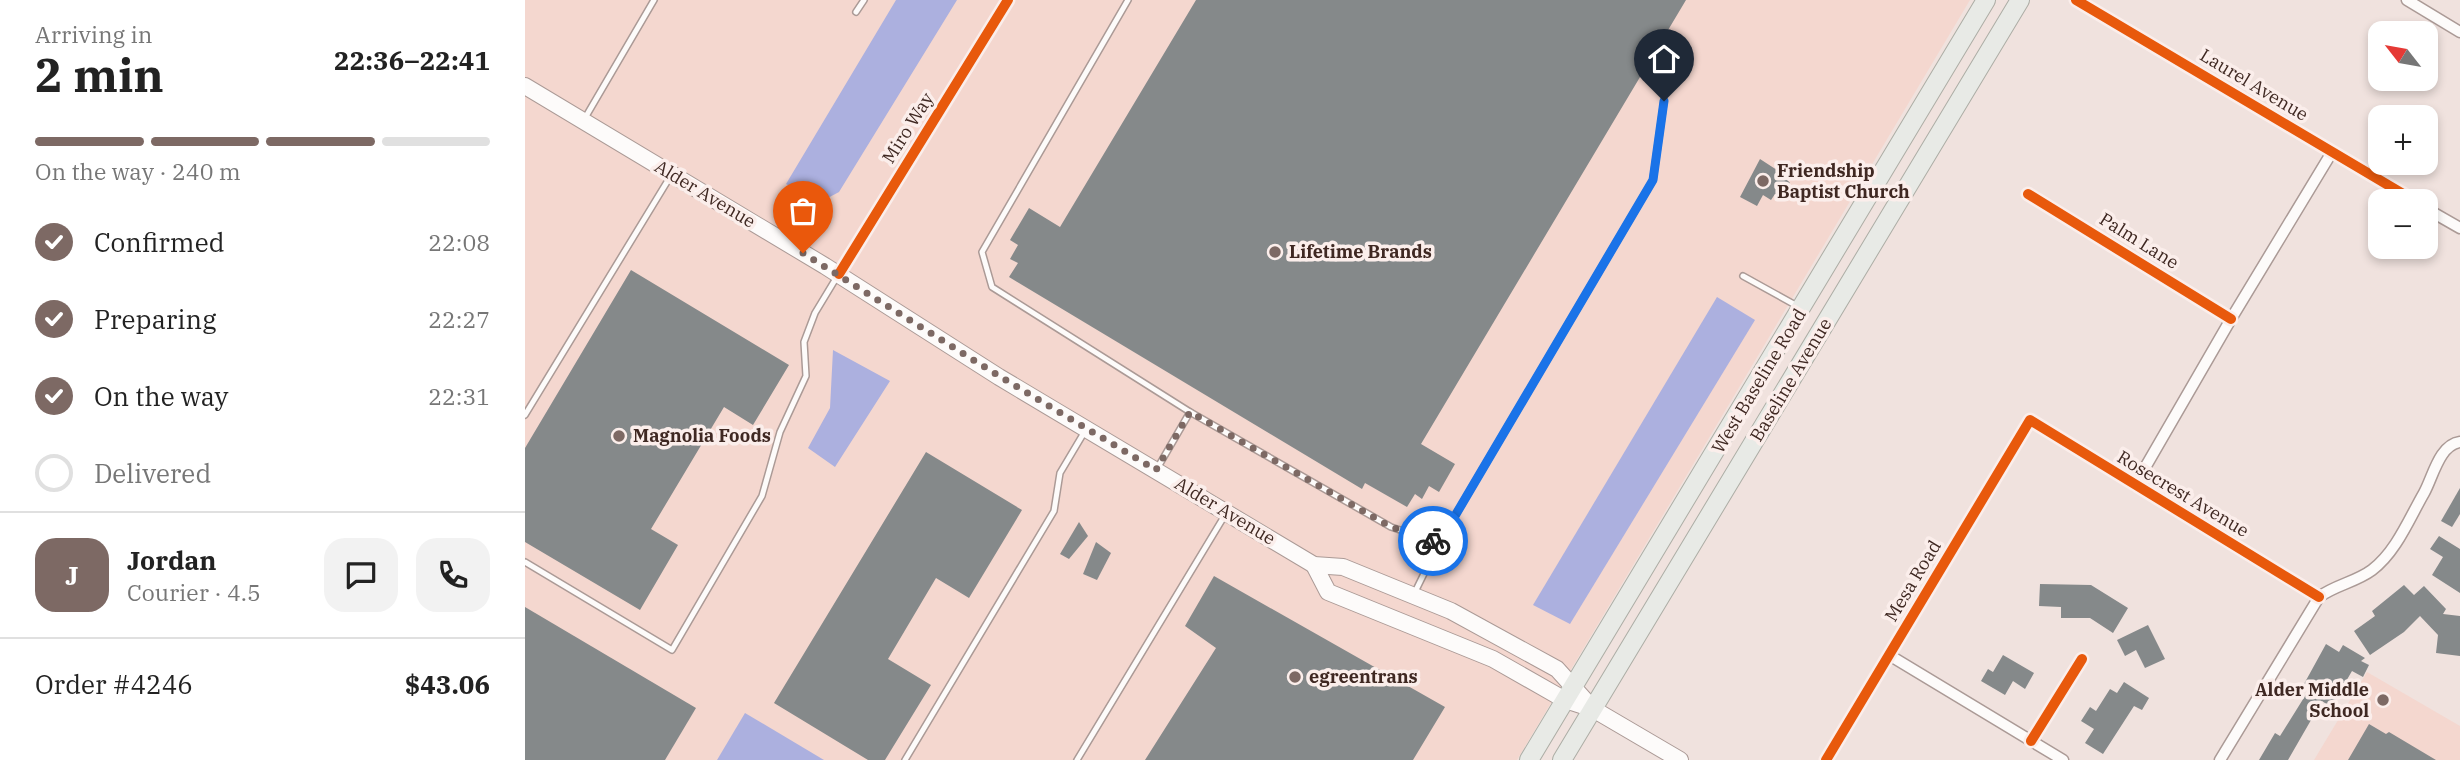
<!DOCTYPE html>
<html lang="en">
<head>
<meta charset="utf-8">
<style>
	body { margin:0; font-family:"IBM Plex Serif",serif; background:#f2f2f2; color:#222; height:100vh; display:flex; flex-direction:column; font-size:26px; white-space:nowrap }
	* { box-sizing:border-box; margin:0 }
	p { font-size:23px; color:#767676 }
	.icon { flex:none; width:38px; height:38px; fill:none; stroke:currentColor; stroke-width:2; stroke-linecap:round; stroke-linejoin:round }
	.map { position:relative; flex:1; overflow:hidden }
	.details { display:flex; flex-direction:column; background:#fff; width:525px }
	.details>* { flex:none }
	.needle { width:46px; rotate:301deg }
	.fabs { position:absolute; left:1843px; top:21px; display:grid; gap:14px }
	.fabs a { display:grid; place-items:center; width:70px; height:70px; border-radius:14px; background:#fff; box-shadow:0 4px 10px #0003; font-size:35px }
	.pin { position:absolute; display:grid; place-items:center; width:60px; height:60px; color:#fff; margin:-72px -30px; border-radius:50% 50% 50% 0; rotate:-45deg; box-shadow:0 0 7px #0007 }
	.pin .icon { rotate:45deg }
	.courier { position:absolute; display:grid; place-items:center; width:70px; height:70px; margin:-35px; border:5px solid #1a73e8; border-radius:50%; background:#fff; color:#222; box-shadow:0 2px 9px #0007 }
	.headline em { font-style:normal; font-weight:700 }
	.headline div { display:flex; flex-direction:column-reverse }
	.headline { display:flex; align-items:center; justify-content:space-between; height:119px; padding:0 35px }
	h1 { font-size:46px; font-weight:700; line-height:52px }
	.bar { display:grid; grid-template-columns:repeat(4,1fr); gap:10px 7px; align-content:center; height:84px; padding:0 35px }
	.bar i { height:9px; border-radius:5px; background:#e0e0e0 }
	.bar .selected { background:#7d6964 }
	.bar p { grid-column:span 4 }
	.line { display:flex; align-items:center; gap:18px; padding:0 35px; border-top:2px solid #e0e0e0 }
	.line div { flex:1 }
	.round { display:grid; place-items:center; flex:none; width:74px; height:74px; border-radius:21px; background:#f2f2f2 }
	ol { padding:0 35px; list-style:none }
	li { display:flex; align-items:center; gap:21px; height:77px }
	li p { margin-inline-start:auto }
	li .icon { padding:7px; border-radius:50%; background:#7d6964; color:#fff; stroke-width:4 }
	li:last-child { color:#767676 }
	li i { width:38px; height:38px; border:4px solid #e0e0e0; border-radius:50% }
	main { display:flex; flex:1; min-height:0 }
	.map>svg:first-child { display:block }
</style>
</head>
<body>
<main>
<section class="details">
<div class="headline"><div><h1>2 min</h1><p>Arriving in</p></div><em>22:36–22:41</em></div>
<div class="bar"><i class="selected"></i><i class="selected"></i><i class="selected"></i><i></i><p>On the way · 240 m</p></div>
<ol>
<li><svg class="icon" aria-label="check" viewBox="0 0 24 24"><path d="M5 12l5 5 9-10"/></svg>Confirmed<p>22:08</p></li>
<li><svg class="icon" aria-label="check" viewBox="0 0 24 24"><path d="M5 12l5 5 9-10"/></svg>Preparing<p>22:27</p></li>
<li><svg class="icon" aria-label="check" viewBox="0 0 24 24"><path d="M5 12l5 5 9-10"/></svg>On the way<p>22:31</p></li>
<li><i></i>Delivered</li>
</ol>
<div class="line" style="height:126px"><b class="round" style="background:#7d6964;color:#fff">J</b><div><b>Jordan</b><p>Courier · 4.5</p></div><a class="round"><svg class="icon" aria-label="chat" viewBox="0 0 24 24"><path d="M4 5h16v11H9l-5 4z"/></svg></a><a class="round"><svg class="icon" aria-label="phone" viewBox="0 0 24 24"><path d="M5 4h4l2 5-3 2q2 4 5 5l2-3 5 2v4C11 20 4 13 5 4z"/></svg></a></div>
<div class="line" style="height:91px"><div>Order #4246</div><b>$43.06</b></div>
</section>
<div class="map">
<svg width="1935" height="760" viewBox="0 0 1935 760">
	<rect width="100%" height="100%" fill="#f0e2de"/>
	<g fill="#f4d7cf">
		<polygon points="0,0 1445,0 992,760 0,760"/>
		<polygon points="1842,672 1935,726 1935,760 1789,760"/>
	</g>
	<g fill="#acb0df">
		<polygon points="371,0 432,0 314,192 286,207 278,193 261,184"/>
		<polygon points="1192,297 1230,320 1045,624 1008,605"/>
		<polygon points="308,350 365,381 310,467 283,448 305,408"/>
		<polygon points="220,713 299,760 192,760"/>
	</g>
	<g fill="#85898a">
		<polygon points="671,0 1161,0 896,444 930,464 914,492 904,486 897,499 890,494 882,507 840,483 837,489 484,277 493,263 485,259 493,245 485,240 504,208 535,227"/>
		<polygon points="1235,159 1255,172 1265,183 1257,198 1250,194 1246,200 1238,195 1232,206 1215,197"/>
		<polygon points="106,270 264,365 228,425 199,407 126,529 153,545 115,610 0,542 0,448"/>
		<polygon points="401,452 497,510 444,598 411,578 363,659 406,685 360,760 343,760 249,703"/>
		<polygon points="1935,488 1935,514 1927,527 1916,521"/>
		<polygon points="554,522 563,536 544,559 535,554"/>
		<polygon points="1914,536 1935,549 1935,593 1907,575 1918,557 1905,549"/>
		<polygon points="571,542 586,553 572,580 558,574"/>
		<polygon points="689,576 920,707 888,760 620,760 691,648 660,626"/>
		<polygon points="1515,584 1566,585 1603,608 1588,633 1565,618 1536,618 1536,607 1514,606"/>
		<polygon points="1879,585 1889,595 1899,586 1921,609 1918,614 1935,616 1935,656 1911,653 1913,635 1895,616 1879,632 1845,655 1829,631 1850,616 1847,611"/>
		<polygon points="0,607 171,708 140,760 0,760"/>
		<polygon points="1623,625 1640,659 1620,668 1611,650 1600,656 1592,640"/>
		<polygon points="1801,644 1814,652 1818,645 1840,658 1836,661 1844,665 1838,677 1827,671 1806,707 1797,701 1763,760 1734,760 1750,733 1755,736 1785,688 1779,684"/>
		<polygon points="1478,655 1509,673 1500,689 1488,681 1480,695 1456,681 1463,669 1468,672"/>
		<polygon points="1599,682 1624,698 1617,710 1609,706 1578,754 1560,743 1569,729 1556,721 1565,707 1571,711 1585,689 1592,693"/>
		<polygon points="1844,724 1861,734 1864,732 1911,760 1823,760"/>
	</g>
	<g fill="none" stroke-linecap="round" stroke-linejoin="round">
		<defs>
			<g id="lane">
				<polyline points="603,0 457,252 467,287 665,412 866,527 914,543"/>
				<polyline points="331,12 339,0"/>
				<polyline points="60,118 129,0"/>
				<polyline points="1218,276 1274,307"/>
				<polyline points="0,415 145,177"/>
				<polyline points="633,467 665,412"/>
				<polyline points="0,562 147,650 237,496 255,432 281,376 279,342 290,313 313,275"/>
				<polyline points="890,592 914,543 1128,180 1139,101"/>
				<polyline points="380,760 529,511 535,473 560,431"/>
				<polyline points="552,760 700,515"/>
			</g>
			<g id="street">
				<polyline points="1551,0 1890,201"/>
				<polyline points="1882,0 1935,32"/>
				<polyline points="1503,194 1706,319"/>
				<polyline points="1900,208 1935,228"/>
				<polyline points="314,274 483,0"/>
				<polyline points="1610,485 1706,319 1807,152"/>
				<polyline points="1364,655 1538,760"/>
				<polyline points="1506,741 1557,659"/>
				<polyline points="1301,760 1505,420 1794,597"/>
				<path d="M1695 760 1794 597C1810 585 1831 582 1847 570 1871 552 1884 519 1899 493 1908 477 1914 445 1935 442"/>
			</g>
			<g id="secondary">
				<polyline points="0,86 300,266 474,377 789,565 818,567 926,611 1032,669 1068,709"/>
				<polyline points="789,565 803,592 968,659 1040,700 1068,709 1155,760"/>
			</g>
			<g id="primary">
				<polyline points="1004,760 1461,0"/>
				<polyline points="1037,760 1495,0"/>
			</g>
		</defs>
		<use href="#lane" stroke="#ab9a96" stroke-width="8"/>
		<use href="#street" stroke="#ab9a96" stroke-width="13"/>
		<use href="#secondary" stroke="#ab9a96" stroke-width="18"/>
		<use href="#primary" stroke="#acada5" stroke-width="20"/>
		<use href="#lane" stroke="#fdfbfa" stroke-width="5"/>
		<use href="#street" stroke="#fdfbfa" stroke-width="10"/>
		<use href="#secondary" stroke="#fdfbfa" stroke-width="16"/>
		<use href="#primary" stroke="#e8eae6" stroke-width="18"/>
		<defs>
			<g id="cycleway">
				<polyline points="1551,0 1890,201"/>
				<polyline points="1503,194 1706,319"/>
				<polyline points="314,274 483,0"/>
				<polyline points="1506,741 1557,659"/>
				<polyline points="1301,760 1505,420 1794,597"/>
			</g>
		</defs>
		<use href="#cycleway" stroke="#fbeeeb" stroke-width="15"/>
		<use href="#cycleway" stroke="#e8590c" stroke-width="10"/>
	</g>
	<g fill="none" stroke-linecap="round" stroke-linejoin="round">
		<polyline stroke="#7d6964" stroke-width="7" stroke-dasharray="0 12.6" points="278,253 474,376 631,470 665,412 866,527 908,541"/>
		<polyline stroke="#1a73e8" stroke-width="9" points="908,541 914,543 1128,180 1139,101"/>
	</g>
	<g fill="#7d6964" stroke="#fbeeeb" stroke-width="2.5">
		<circle cx="1238" cy="181" r="7"/>
		<circle cx="750" cy="252" r="7"/>
		<circle cx="94" cy="436" r="7"/>
		<circle cx="770" cy="677" r="7"/>
		<circle cx="1858" cy="700" r="7"/>
	</g>
	<g text-anchor="middle" stroke-width="7" stroke-linejoin="round" paint-order="stroke">
		<g font-size="18" fill="#3f2822" stroke="#fbeeeb">
			<text transform="translate(1729 85) rotate(31)" y="6">Laurel Avenue</text>
			<text transform="translate(383 128) rotate(-58)" y="6">Miro Way</text>
			<text transform="translate(180 194) rotate(31)" y="6">Alder Avenue</text>
			<text transform="translate(1614 241) rotate(32)" y="6">Palm Lane</text>
			<text transform="translate(1266 380) rotate(-59)" y="6">Baseline Avenue</text>
			<text transform="translate(1234 381) rotate(-59)" y="6">West Baseline Road</text>
			<text transform="translate(1658 494) rotate(31)" y="6">Rosecrest Avenue</text>
			<text transform="translate(700 511) rotate(31)" y="6">Alder Avenue</text>
			<text transform="translate(1388 581) rotate(-59)" y="6">Mesa Road</text>
		</g>
		<g font-size="18" font-weight="bold" fill="#3f2822" stroke="#fbeeeb" text-anchor="start">
			<text x="1252" y="177">Friendship<tspan x="1252" dy="21">Baptist Church</tspan></text>
			<text x="764" y="258">Lifetime Brands</text>
			<text x="108" y="442">Magnolia Foods</text>
			<text x="784" y="683">egreentrans</text>
			<text x="1844" y="696" text-anchor="end">Alder Middle<tspan x="1844" dy="21">School</tspan></text>
		</g>
	</g>
</svg>
<div class="fabs">
<a><svg class="needle" viewBox="-14 -14 28 28"><path d="M0-13l5 13h-10z" fill="#e53935"/><path d="M0 13l5-13h-10z" fill="#767676"/></svg></a>
<a>+</a>
<a>−</a>
</div>
<div class="pin" style="left:278px;top:253px;background:#ea580c"><svg class="icon" aria-label="bag" viewBox="0 0 24 24"><path d="M5 8h14l-1 12H6zM9 8a3 3 0 0 1 6 0"/></svg></div>
<div class="pin" style="left:1139px;top:101px;background:#1f2937"><svg class="icon" aria-label="home" viewBox="0 0 24 24"><path d="M3 11l9-7 9 7M6 9v11h12V9"/></svg></div>
<div class="courier" style="left:908px;top:541px"><svg class="icon" aria-label="bike" viewBox="0 0 24 24"><circle cx="6" cy="16" r="4"/><circle cx="18" cy="16" r="4"/><path d="M6 16l4-8h5l3 8M10 8l3 8H6M13 5h3"/></svg></div>
</div>
</main>
</body>
</html>
